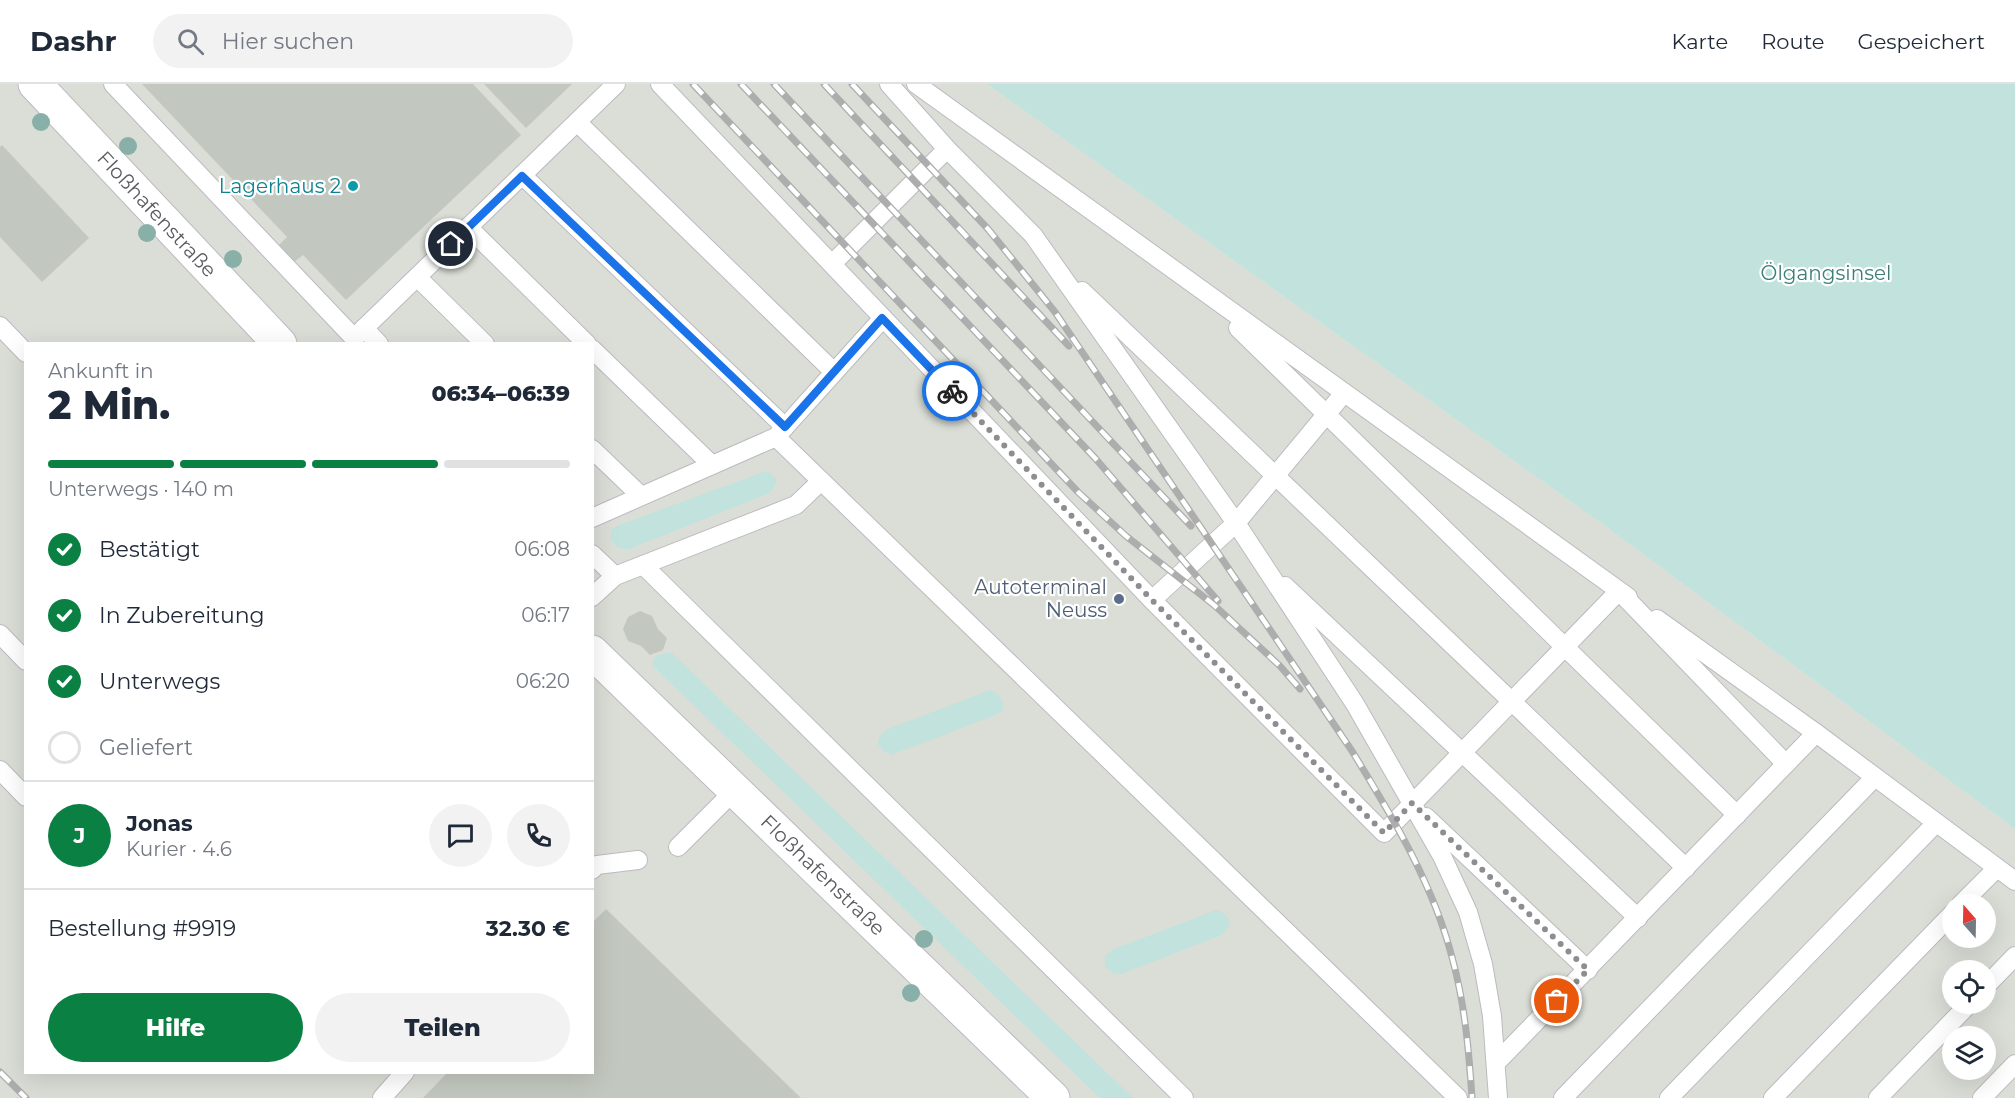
<!DOCTYPE html>
<html lang="de">
<head>
<meta charset="utf-8">
<style>
	body { margin:0; font-family:Montserrat,sans-serif; background:#f2f2f3; color:#1f2937; height:100vh; display:flex; flex-direction:column; font-size:22px; white-space:nowrap }
	* { box-sizing:border-box; margin:0 }
	p { font-size:20px; color:#747a83 }
	.icon { flex:none; width:33px; height:33px; fill:none; stroke:currentColor; stroke-width:2; stroke-linecap:round; stroke-linejoin:round }
	.map { position:relative; flex:1; overflow:hidden }
	.panel { position:absolute; left:24px; top:258px; width:570px; height:732px; display:flex; flex-direction:column; background:#fff; border-radius:0px; box-shadow:0 6px 24px #0002 }
	.panel>* { flex:none }
	.needle { width:39px; rotate:340deg }
	.buttons { position:absolute; left:1942px; top:810px; display:grid; gap:12px }
	.buttons a { display:grid; place-items:center; width:54px; height:54px; border-radius:50%; background:#fff; box-shadow:0 6px 24px #0002; font-size:30px }
	.pin { position:absolute; display:grid; place-items:center; width:51px; height:51px; color:#fff; margin:-26px; border:3px solid #fff; border-radius:50%; box-shadow:0 2px 6px #0007 }
	.courier { position:absolute; display:grid; place-items:center; width:60px; height:60px; margin:-30px; border:4px solid #1a73e8; border-radius:50%; background:#fff; color:#222; box-shadow:0 2px 8px #0007 }
	.headline em { font-style:normal; font-weight:800 }
	.headline div { display:flex; flex-direction:column-reverse }
	.headline { display:flex; align-items:center; justify-content:space-between; height:102px; padding:0 24px }
	h1 { font-size:39px; font-weight:800; line-height:45px }
	.bar { display:grid; grid-template-columns:repeat(4,1fr); gap:9px 6px; align-content:center; height:72px; padding:0 24px }
	.bar i { height:8px; border-radius:4px; background:#e0e1e3 }
	.bar .on { background:#0b8043 }
	.bar p { grid-column:span 4 }
	.line { display:flex; align-items:center; gap:15px; padding:0 24px; border-top:2px solid #e0e1e3 }
	.line div { flex:1 }
	.round { display:grid; place-items:center; flex:none; width:63px; height:63px; border-radius:32px; background:#f2f2f3 }
	ol { padding:0 24px; list-style:none }
	li { display:flex; align-items:center; gap:18px; height:66px }
	li p { margin-inline-start:auto }
	li .icon { padding:6px; border-radius:50%; background:#0b8043; color:#fff; stroke-width:4 }
	li:last-child { color:#747a83 }
	li i { width:33px; height:33px; border:3px solid #e0e1e3; border-radius:50% }
	.cta { display:flex; gap:12px; margin-top:auto; padding:12px 24px }
	.cta a { flex:1; height:69px; border-radius:36px; background:#0b8043; color:#fff; font-size:24px; font-weight:800; line-height:69px; text-align:center }
	.cta a+a { background:#f2f2f3; color:#1f2937 }
	header { display:flex; align-items:center; gap:36px; box-sizing:border-box; height:84px; padding:0 30px; background:#fff; border-bottom:2px solid #e0e1e3 }
	header strong { font-size:28px }
	nav { display:flex; gap:33px; margin-inline-start:auto; font-size:21px }
	.search { width:420px; height:54px; background:#f2f2f3; display:flex; align-items:center; gap:15px; box-sizing:border-box; padding:0 21px; border-radius:33px; color:#747a83; font-size:22px }
	.map>svg:first-child { display:block }
</style>
</head>
<body>
<header>
<strong>Dashr</strong>
<div class="search"><svg class="icon" aria-label="search" viewBox="0 0 24 24"><circle cx="10" cy="10" r="6"/><path d="M15 15l6 6"/></svg>Hier suchen</div>
<nav><a>Karte</a><a>Route</a><a>Gespeichert</a></nav>
</header>
<div class="map">
<svg width="2015" height="1014" viewBox="0 0 2015 1014">
	<rect width="100%" height="100%" fill="#e6ece2"/>
	<path fill="#daded7" fill-rule="evenodd" d="M0 0H987L1605 442 2015 745V1014H0ZM26 260H592V988H26ZM1953 820H1986V854H1953ZM1953 886H1986V920H1953ZM1953 952H1986V986H1953Z"/>
	<g fill="#c1e2dd">
		<polygon points="987,0 2015,0 2015,745 1605,442"/>
		<path d="M766 387 776 394V399L770 409 629 465C616 466 608 458 612 445L622 440Z"/>
		<polygon points="671,568 1133,1014 1100,1014 652,581 655,572"/>
		<path d="M990 606C1001 610 1003 615 1003 626L996 631 891 671C873 662 874 653 891 644Z"/>
		<path d="M1216 826C1224 828 1229 833 1230 841L1222 851 1121 890H1115L1105 883V872L1112 866Z"/>
	</g>
	<g fill="#c2c7bf">
		<polygon points="142,0 473,0 521,51 346,216 303,171 294,178 278,162 287,153"/>
		<polygon points="484,0 572,0 526,44"/>
		<polygon points="2,61 89,154 42,198 0,153 0,63"/>
		<polygon points="640,527 652,532 658,545 667,554 663,566 650,571 641,562 628,557 623,545 628,533"/>
		<polygon points="606,825 801,1014 423,1014 448,988 592,988 592,839"/>
	</g>
	<g fill="none" stroke-linecap="round" stroke-linejoin="round">
		<defs>
			<g id="lane">
				<polyline points="113,0 354,254 616,0"/>
				<polyline points="660,0 1152,516 1384,749 1619,507 1786,680"/>
				<polyline points="889,0 947,65 1033,151 1236,439 1355,620 1442,772 1468,828 1483,880 1492,932 1498,1014"/>
				<polyline points="916,0 1628,513"/>
				<polyline points="577,38 834,288"/>
				<polyline points="522,91 785,343"/>
				<polyline points="468,143 587,260"/>
				<polyline points="832,180 947,65"/>
				<polyline points="417,193 485,260"/>
				<polyline points="1082,207 1686,784"/>
				<polyline points="0,242 26,269"/>
				<polyline points="364,244 379,260"/>
				<polyline points="1238,244 1737,731"/>
				<polyline points="592,265 712,381"/>
				<polyline points="776,353 1458,1014"/>
				<polyline points="592,365 641,412"/>
				<polyline points="592,434 776,353 883,234"/>
				<polyline points="592,470 615,492"/>
				<polyline points="643,481 1184,1014"/>
				<polyline points="1285,502 1638,834"/>
				<polyline points="592,513 615,492 796,421 821,397"/>
				<polyline points="1152,516 1236,439 1344,309"/>
				<polyline points="1657,535 1816,649 2015,797"/>
				<polyline points="0,550 26,577"/>
				<polyline points="0,686 26,713"/>
				<polyline points="1426,733 1588,886"/>
				<polyline points="678,763 736,705"/>
				<polyline points="592,786 597,781 638,776"/>
				<polyline points="1961,820 1997,784"/>
				<polyline points="1986,902 2015,872"/>
				<polyline points="1496,979 1816,649"/>
				<polyline points="382,1014 405,988"/>
				<polyline points="1563,1014 1875,693"/>
				<polyline points="1669,1014 1936,739"/>
				<polyline points="1773,1014 1953,829"/>
				<polyline points="1878,1014 1969,920"/>
				<polyline points="1982,1014 2015,980"/>
			</g>
			<g id="street">
				<polyline points="35,0 280,260"/>
				<polyline points="592,568 1053,1014"/>
			</g>
		</defs>
		<use href="#lane" stroke="#bdbac0" stroke-width="20"/>
		<use href="#street" stroke="#bdbac0" stroke-width="35"/>
		<use href="#lane" stroke="#fff" stroke-width="18"/>
		<use href="#street" stroke="#fff" stroke-width="33"/>
		<defs>
			<g id="rail">
				<polyline points="693,0 1078,408 1126,452 1214,521 1280,582 1300,605"/>
				<polyline points="741,0 1095,374 1218,517"/>
				<polyline points="774,0 1191,442"/>
				<polyline points="824,0 1069,262"/>
				<path d="M852 0 988 145 1055 228 1352 667C1393 734 1434 801 1453 877 1465 922 1469 968 1472 1014"/>
				<polyline points="0,988 26,1014"/>
			</g>
		</defs>
		<use href="#rail" stroke="#adadae" stroke-width="7"/>
		<use href="#rail" stroke="#fff" stroke-width="4.5" stroke-dasharray="14" stroke-linecap="butt"/>
	</g>
	<g fill="#88b0a8">
		<circle cx="41" cy="38" r="9"/>
		<circle cx="128" cy="62" r="9"/>
		<circle cx="147" cy="149" r="9"/>
		<circle cx="233" cy="175" r="9"/>
		<circle cx="924" cy="855" r="9"/>
		<circle cx="911" cy="909" r="9"/>
	</g>
	<g fill="none" stroke-linecap="round" stroke-linejoin="round">
		<polyline stroke="#8d8e8f" stroke-width="6" stroke-dasharray="0 10.8" points="952,307 1152,516 1384,749 1412,719 1588,886 1557,917"/>
		<polyline stroke="#1a73e8" stroke-width="8" points="451,160 522,92 785,343 882,234 952,307"/>
	</g>
	<circle fill="#0f9aa8" stroke="#fff" stroke-width="2" cx="353" cy="102" r="6"/>
	<circle fill="#5c6f8a" stroke="#fff" stroke-width="2" cx="1119" cy="515" r="6"/>
	<g text-anchor="middle" stroke-width="4.5" stroke-linejoin="round" paint-order="stroke">
		<g font-size="20" fill="#0d838f" stroke="#fff" text-anchor="end">
			<text x="341" y="109">Lagerhaus 2</text>
		</g>
		<g font-size="20" fill="#5d5b62" stroke="#fff">
			<text transform="translate(157 130) rotate(47)" y="7">Floßhafenstraße</text>
			<text transform="translate(823 791) rotate(44)" y="7">Floßhafenstraße</text>
		</g>
		<g font-size="20" fill="#3c7f79" stroke="#fff">
			<text x="1826" y="196">Ölgangsinsel</text>
		</g>
		<g font-size="20" fill="#4e5e75" stroke="#fff" text-anchor="end">
			<text x="1107" y="510">Autoterminal<tspan x="1107" dy="23">Neuss</tspan></text>
		</g>
	</g>
</svg>
<div class="buttons">
<a><svg class="needle" viewBox="-14 -14 28 28"><path d="M0-13l5 13h-10z" fill="#e53935"/><path d="M0 13l5-13h-10z" fill="#747a83"/></svg></a>
<a><svg class="icon" aria-label="locate" viewBox="0 0 24 24"><circle cx="12" cy="12" r="6"/><path d="M12 2v4M12 18v4M2 12h4M18 12h4"/></svg></a>
<a><svg class="icon" aria-label="layers" viewBox="0 0 24 24"><path d="M12 4l9 5-9 5-9-5zM3 14l9 5 9-5"/></svg></a>
</div>
<div class="pin" style="left:1557px;top:917px;background:#ea580c"><svg class="icon" aria-label="bag" viewBox="0 0 24 24"><path d="M5 8h14l-1 12H6zM9 8a3 3 0 0 1 6 0"/></svg></div>
<div class="pin" style="left:451px;top:160px;background:#1f2937"><svg class="icon" aria-label="home" viewBox="0 0 24 24"><path d="M3 11l9-7 9 7M6 9v11h12V9"/></svg></div>
<div class="courier" style="left:952px;top:307px"><svg class="icon" aria-label="bike" viewBox="0 0 24 24"><circle cx="6" cy="16" r="4"/><circle cx="18" cy="16" r="4"/><path d="M6 16l4-8h5l3 8M10 8l3 8H6M13 5h3"/></svg></div>
<section class="panel">
<div class="headline"><div><h1>2 Min.</h1><p>Ankunft in</p></div><em>06:34–06:39</em></div>
<div class="bar"><i class="on"></i><i class="on"></i><i class="on"></i><i></i><p>Unterwegs · 140 m</p></div>
<ol>
<li><svg class="icon" aria-label="check" viewBox="0 0 24 24"><path d="M5 12l5 5 9-10"/></svg>Bestätigt<p>06:08</p></li>
<li><svg class="icon" aria-label="check" viewBox="0 0 24 24"><path d="M5 12l5 5 9-10"/></svg>In Zubereitung<p>06:17</p></li>
<li><svg class="icon" aria-label="check" viewBox="0 0 24 24"><path d="M5 12l5 5 9-10"/></svg>Unterwegs<p>06:20</p></li>
<li><i></i>Geliefert</li>
</ol>
<div class="line" style="height:108px"><b class="round" style="background:#0b8043;color:#fff">J</b><div><b>Jonas</b><p>Kurier · 4.6</p></div><a class="round"><svg class="icon" aria-label="chat" viewBox="0 0 24 24"><path d="M4 5h16v11H9l-5 4z"/></svg></a><a class="round"><svg class="icon" aria-label="phone" viewBox="0 0 24 24"><path d="M5 4h4l2 5-3 2q2 4 5 5l2-3 5 2v4C11 20 4 13 5 4z"/></svg></a></div>
<div class="line" style="height:78px"><div>Bestellung #9919</div><b>32.30 €</b></div>
<div class="cta"><a>Hilfe</a><a>Teilen</a></div>
</section>
</div>
</body>
</html>
